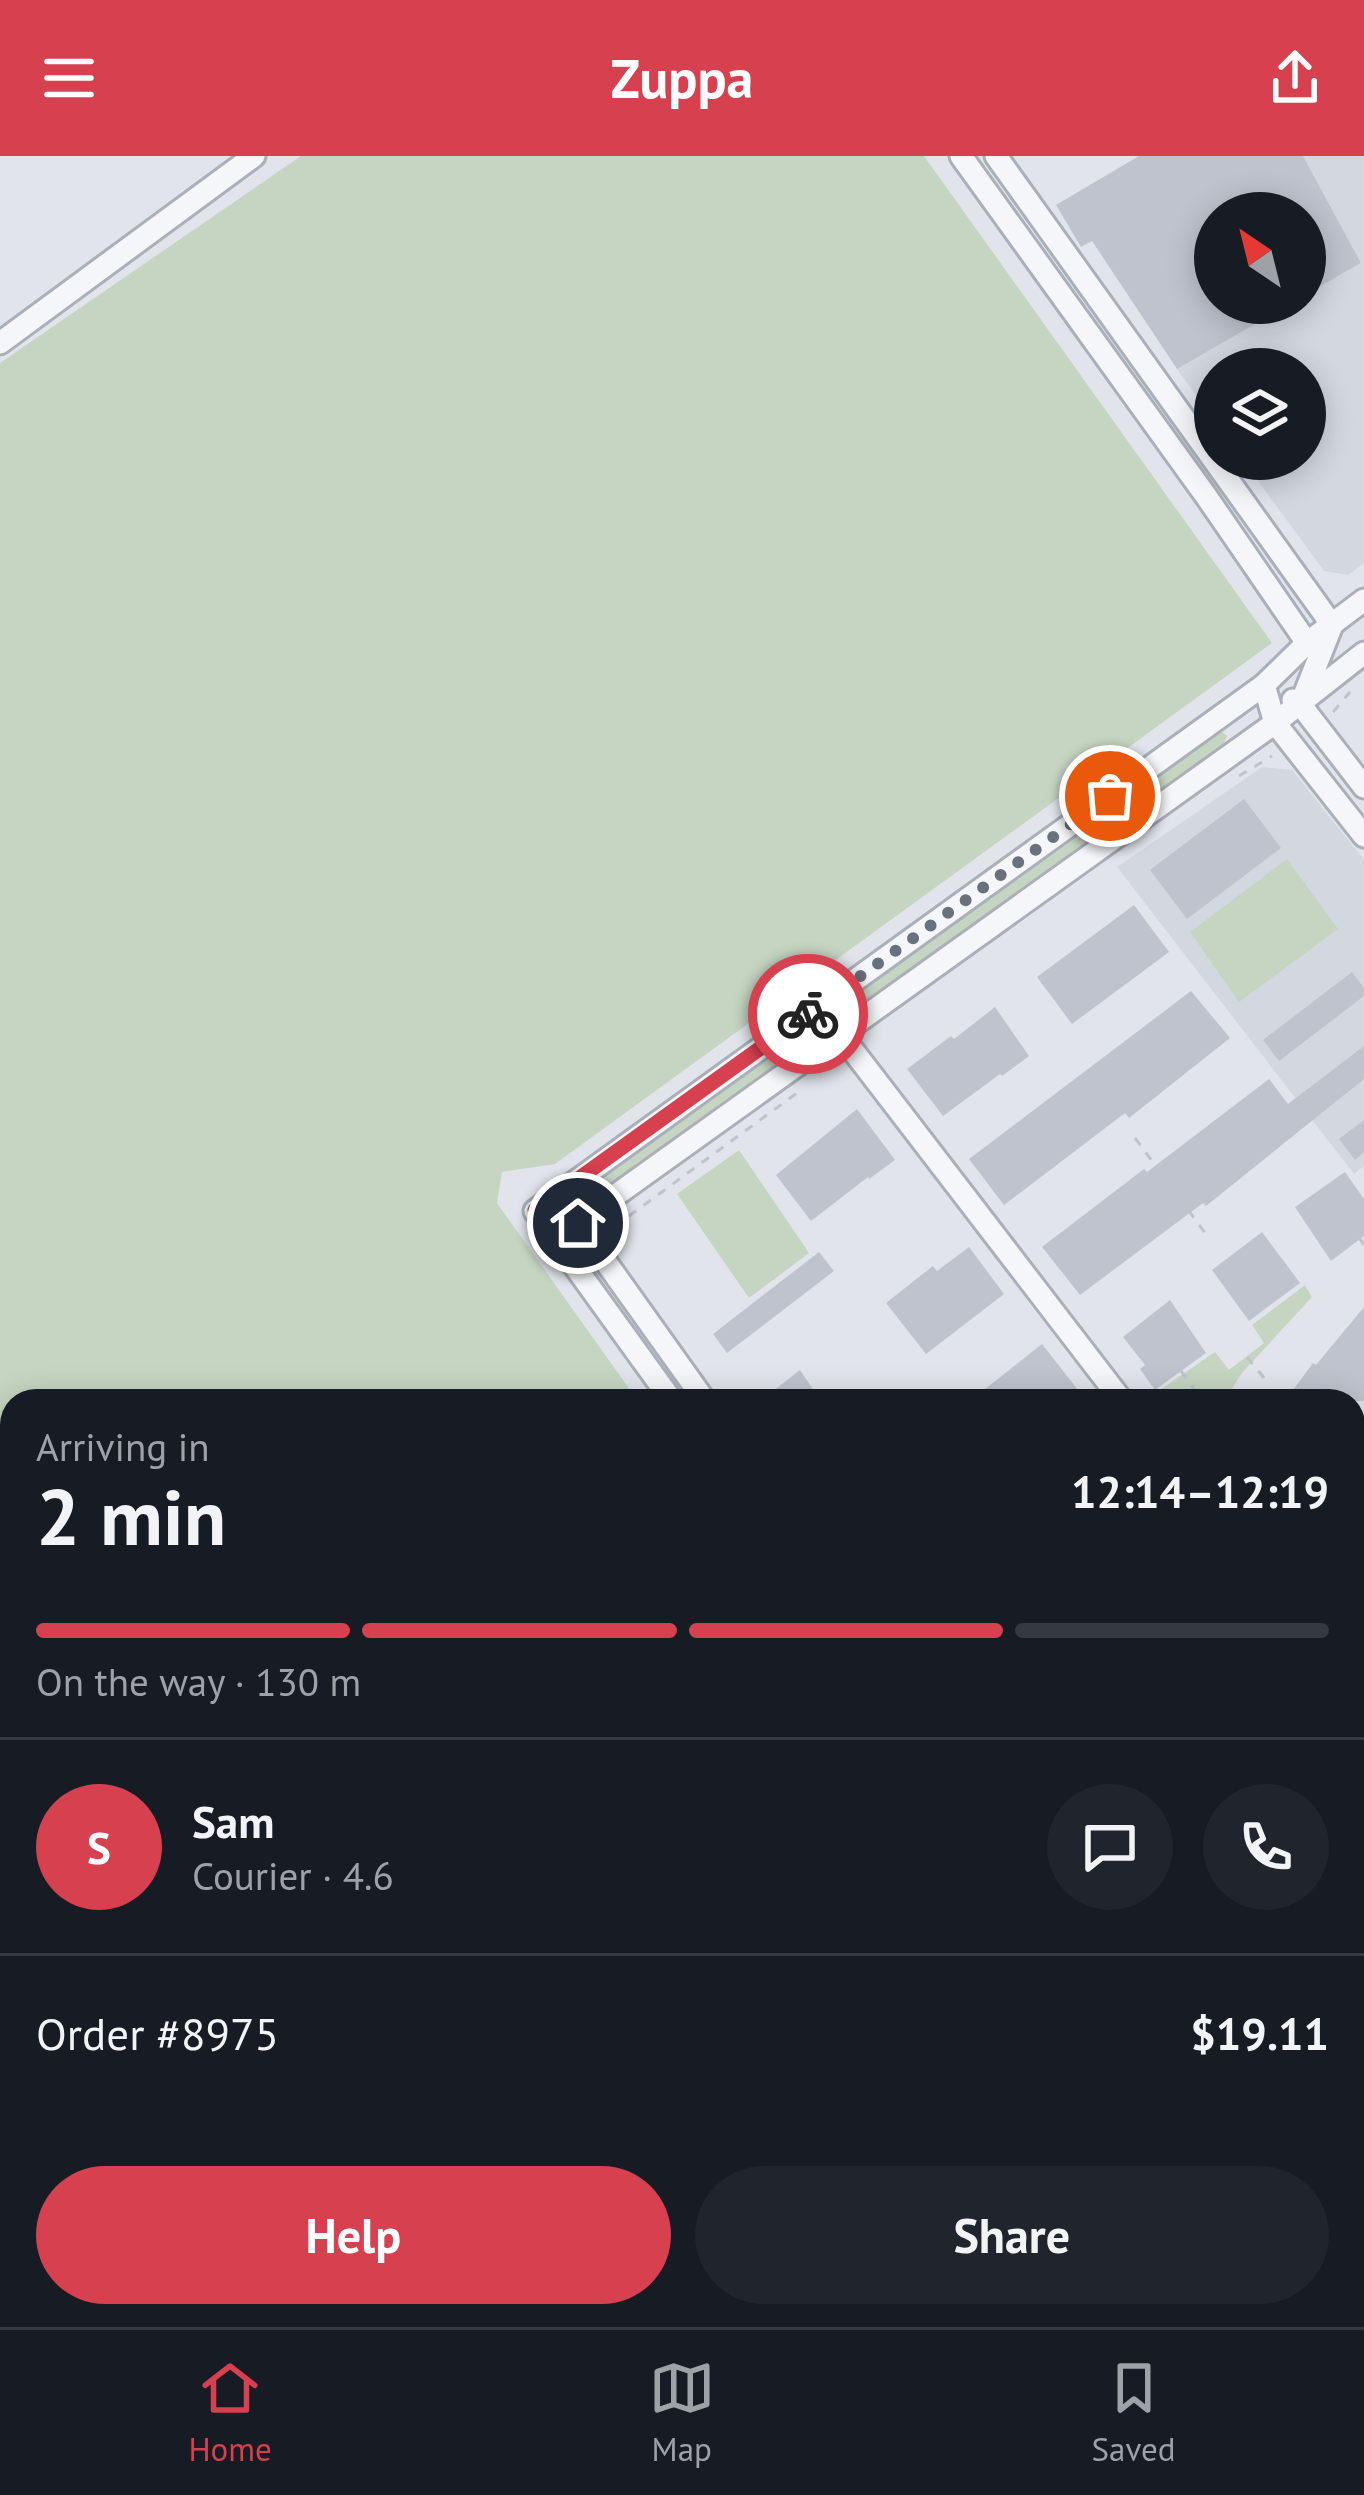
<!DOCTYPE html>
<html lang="en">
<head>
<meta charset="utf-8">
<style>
	body { margin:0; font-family:"PT Sans",sans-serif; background:#20242c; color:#f1f3f6; height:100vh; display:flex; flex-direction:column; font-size:45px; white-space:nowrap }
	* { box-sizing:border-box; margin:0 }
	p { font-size:39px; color:#9ea1a6 }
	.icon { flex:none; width:66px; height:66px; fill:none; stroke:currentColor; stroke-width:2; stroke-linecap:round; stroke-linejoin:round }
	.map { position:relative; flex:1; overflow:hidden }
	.sheet { position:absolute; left:0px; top:1233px; width:1365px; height:939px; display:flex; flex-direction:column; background:#171b24; border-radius:36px 36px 0 0; box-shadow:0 6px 30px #0003 }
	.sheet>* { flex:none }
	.needle { width:78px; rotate:325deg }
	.tools { position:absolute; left:1194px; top:36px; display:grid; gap:24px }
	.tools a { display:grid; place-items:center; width:132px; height:132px; border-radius:50%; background:#171b24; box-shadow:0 6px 30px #0003; font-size:60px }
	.pin { position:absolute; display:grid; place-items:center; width:102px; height:102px; color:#fff; margin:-51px; border:6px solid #fff; border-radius:50%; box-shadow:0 3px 12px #0007 }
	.courier { position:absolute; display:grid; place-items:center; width:120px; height:120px; margin:-60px; border:9px solid #d6404f; border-radius:50%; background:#fff; color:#222; box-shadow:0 3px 15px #0007 }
	.summary em { font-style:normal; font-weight:600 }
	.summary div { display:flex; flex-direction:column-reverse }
	.summary { display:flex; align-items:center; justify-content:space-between; height:204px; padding:0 36px }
	h1 { font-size:78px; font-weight:600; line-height:90px }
	.bar { display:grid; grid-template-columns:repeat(4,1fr); gap:18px 12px; align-content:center; height:144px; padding:0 36px }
	.bar i { height:15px; border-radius:9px; background:#363941 }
	.bar .active { background:#d6404f }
	.bar p { grid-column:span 4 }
	.line { display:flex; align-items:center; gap:30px; padding:0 36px; border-top:3px solid #363941 }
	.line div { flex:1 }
	.round { display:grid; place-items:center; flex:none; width:126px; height:126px; border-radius:63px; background:#20242c }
	.action { display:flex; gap:24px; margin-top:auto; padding:24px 36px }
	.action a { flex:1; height:138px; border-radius:72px; background:#d6404f; color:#fff; font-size:48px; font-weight:600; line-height:138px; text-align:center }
	.action a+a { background:#20242c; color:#f1f3f6 }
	header { display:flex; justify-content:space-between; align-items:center; height:156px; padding:0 36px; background:#d6404f; color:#fff; font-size:54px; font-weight:600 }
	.menu { display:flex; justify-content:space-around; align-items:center; height:168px; border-top:3px solid #363941; background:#171b24; font-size:33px; color:#9ea1a6 }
	.menu a { display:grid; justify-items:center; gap:6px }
	.menu .active { color:#d6404f }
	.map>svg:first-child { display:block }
</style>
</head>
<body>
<header><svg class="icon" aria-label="menu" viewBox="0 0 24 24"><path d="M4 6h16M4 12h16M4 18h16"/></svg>Zuppa<svg class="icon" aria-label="share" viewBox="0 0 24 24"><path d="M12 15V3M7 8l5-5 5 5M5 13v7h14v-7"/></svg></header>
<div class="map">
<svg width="1364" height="2171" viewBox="0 0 1364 2171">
	<rect width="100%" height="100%" fill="#e1e5eb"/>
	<g fill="#d3d7e0">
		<polygon points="1303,0 1364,0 1364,407 1348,419 1324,415 1242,303 1305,303 1305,213 1215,213 1215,266 1177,213 1292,147 1305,147 1305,139 1361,107"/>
		<polygon points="1262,611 1292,614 1364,704 1364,1010 1354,1018 1117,711"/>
	</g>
	<g fill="#c6d5c2">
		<polygon points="301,0 924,0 1272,487 555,1008 502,1016 497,1047 638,1245 280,1245 270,1233 257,1245 12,1245 12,1453 0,1455 0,207"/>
		<polygon points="1221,575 1227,580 1224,587 610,1034 599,1033 598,1022"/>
		<polygon points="1287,703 1338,773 1239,846 1190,776"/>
		<polygon points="739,994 809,1097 749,1142 677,1038"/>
		<polygon points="1305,1129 1312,1141 1242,1217 1224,1245 1159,1245 1154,1238 1215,1196 1229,1214 1264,1187 1252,1169"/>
		<polygon points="1353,1381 1364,1387 1364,1467 1353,1460"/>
	</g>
	<g fill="#bec3ce">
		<polygon points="1139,0 1303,0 1361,107 1305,139 1305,57 1215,57 1215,147 1292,147 1177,213 1092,85 1081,91 1056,49"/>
		<polygon points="1244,643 1281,692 1187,763 1150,714"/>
		<polygon points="1134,749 1169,796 1072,868 1037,821"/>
		<polygon points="1352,816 1364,832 1364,840 1279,905 1263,884"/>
		<polygon points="1191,835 1230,882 1129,962 1125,957 1004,1049 969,1003"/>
		<polygon points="995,851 1029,900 1002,920 1000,918 943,960 907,913 951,880 954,883"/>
		<polygon points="1364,890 1364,923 1206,1050 1203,1047 1080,1139 1042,1091 1144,1013 1147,1016 1269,923 1288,948"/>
		<polygon points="857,953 895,1004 869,1023 868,1021 811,1065 776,1019"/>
		<polygon points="1364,964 1364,996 1355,1004 1339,983"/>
		<polygon points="1345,1016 1364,1043 1364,1080 1331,1105 1295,1051"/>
		<polygon points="1262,1076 1300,1127 1249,1165 1212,1114"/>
		<polygon points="969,1091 1004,1138 926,1198 886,1147 933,1110 937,1115"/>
		<polygon points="819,1096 834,1115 727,1197 713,1178"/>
		<polygon points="1170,1144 1206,1197 1155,1234 1140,1213 1145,1209 1123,1181"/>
		<polygon points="1364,1151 1364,1245 1285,1245 1313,1207 1316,1209"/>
		<polygon points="1042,1188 1078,1234 1063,1245 970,1245"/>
		<polygon points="800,1214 821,1245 760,1245"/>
	</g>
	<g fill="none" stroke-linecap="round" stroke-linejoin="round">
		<defs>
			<g id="minor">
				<polyline points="961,0 1206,340 1307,487"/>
				<polyline points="996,0 1332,469 1301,547"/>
				<polyline points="0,187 254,0"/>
				<polyline points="1264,529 1275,567 1364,680"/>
				<polyline points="1293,544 1300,548 1364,631"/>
				<polyline points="841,879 1122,1245"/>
				<polyline points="578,1067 705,1245"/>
				<polyline points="556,1082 1275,567 1364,497"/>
				<polyline points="672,1245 535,1055 1264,529 1307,487 1364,444"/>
				<polyline points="0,1463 12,1461"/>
				<polyline points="1353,1488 1364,1494"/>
				<polyline points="1353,2126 1364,2117"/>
				<polyline points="1353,2152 1364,2167"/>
				<polyline points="1324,2160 1332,2171"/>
			</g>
		</defs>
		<use href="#minor" stroke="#aaafb9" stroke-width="27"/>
		<g stroke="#bfc3ca" stroke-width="3" stroke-dasharray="9 9" stroke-linecap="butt">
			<polyline points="1333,556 1350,536"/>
			<polyline points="1239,620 1272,600"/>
			<polyline points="1135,982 1208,1081"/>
			<polyline points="629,1060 797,937"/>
			<polyline points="1360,1083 1364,1089"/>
			<polyline points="1247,1201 1268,1227"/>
			<polyline points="1181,1215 1203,1245"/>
			<polyline points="1325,1245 1364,1198"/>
			<polyline points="1353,2090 1364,2082"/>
		</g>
		<use href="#minor" stroke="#f4f6f9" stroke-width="21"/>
	</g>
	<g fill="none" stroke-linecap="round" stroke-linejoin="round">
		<polyline stroke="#69707e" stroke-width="12" stroke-dasharray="0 21.6" points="808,858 1110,640"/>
		<polyline stroke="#d6404f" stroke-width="15" points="578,1067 556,1082 535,1054 808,858"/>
	</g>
</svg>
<div class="tools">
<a><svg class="needle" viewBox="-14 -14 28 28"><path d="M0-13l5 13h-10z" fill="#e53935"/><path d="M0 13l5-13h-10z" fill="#9ea1a6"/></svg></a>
<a><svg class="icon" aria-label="layers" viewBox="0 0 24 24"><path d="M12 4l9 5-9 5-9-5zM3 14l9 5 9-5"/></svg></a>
</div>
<div class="pin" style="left:1110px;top:640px;background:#ea580c"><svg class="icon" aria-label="bag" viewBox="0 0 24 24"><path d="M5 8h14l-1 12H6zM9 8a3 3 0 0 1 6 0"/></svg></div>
<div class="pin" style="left:578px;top:1067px;background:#1f2937"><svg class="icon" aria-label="home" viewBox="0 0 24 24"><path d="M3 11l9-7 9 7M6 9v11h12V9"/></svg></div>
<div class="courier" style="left:808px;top:858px"><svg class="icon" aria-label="bike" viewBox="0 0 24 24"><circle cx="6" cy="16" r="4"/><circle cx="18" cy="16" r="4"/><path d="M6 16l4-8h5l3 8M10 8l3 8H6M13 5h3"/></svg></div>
<section class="sheet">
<div class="summary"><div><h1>2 min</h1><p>Arriving in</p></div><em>12:14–12:19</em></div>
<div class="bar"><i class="active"></i><i class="active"></i><i class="active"></i><i></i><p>On the way · 130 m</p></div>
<div class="line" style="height:216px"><b class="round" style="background:#d6404f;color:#fff">S</b><div><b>Sam</b><p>Courier · 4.6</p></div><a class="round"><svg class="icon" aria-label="chat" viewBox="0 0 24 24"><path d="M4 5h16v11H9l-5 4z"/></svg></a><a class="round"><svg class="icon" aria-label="phone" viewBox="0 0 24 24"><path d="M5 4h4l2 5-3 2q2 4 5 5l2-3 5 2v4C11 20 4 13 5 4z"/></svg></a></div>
<div class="line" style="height:156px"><div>Order #8975</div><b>$19.11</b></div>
<div class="action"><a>Help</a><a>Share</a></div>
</section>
</div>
<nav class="menu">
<a class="active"><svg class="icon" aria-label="home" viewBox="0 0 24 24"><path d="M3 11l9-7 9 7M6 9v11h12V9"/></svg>Home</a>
<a><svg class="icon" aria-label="map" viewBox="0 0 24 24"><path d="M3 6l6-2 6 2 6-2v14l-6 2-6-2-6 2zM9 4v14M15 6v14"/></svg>Map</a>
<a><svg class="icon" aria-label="saved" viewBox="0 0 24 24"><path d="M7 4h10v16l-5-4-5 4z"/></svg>Saved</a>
</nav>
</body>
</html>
